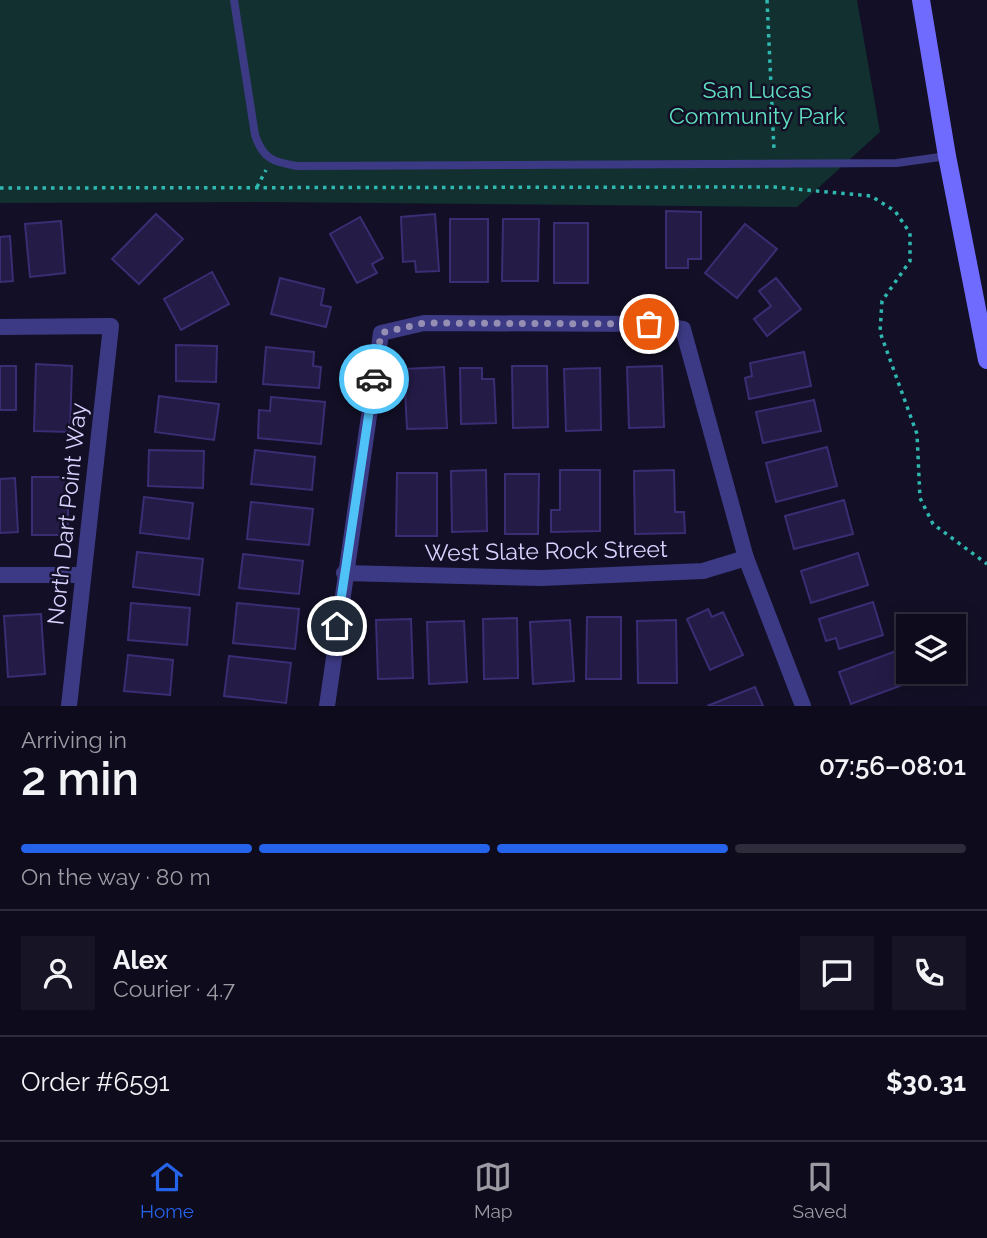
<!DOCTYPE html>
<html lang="en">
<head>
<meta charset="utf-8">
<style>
	body { margin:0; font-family:Raleway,sans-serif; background:#171425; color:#f1f3f6; height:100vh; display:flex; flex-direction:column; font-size:26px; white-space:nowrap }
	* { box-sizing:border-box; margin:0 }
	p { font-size:23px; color:#9b9ba3 }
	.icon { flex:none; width:38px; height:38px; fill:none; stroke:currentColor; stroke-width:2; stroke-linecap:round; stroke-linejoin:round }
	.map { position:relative; height:706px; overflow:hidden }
	.details { display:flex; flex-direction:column; background:#0e0b1c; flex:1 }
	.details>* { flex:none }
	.controls { position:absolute; left:896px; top:614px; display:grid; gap:14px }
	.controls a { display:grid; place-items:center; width:70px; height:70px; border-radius:0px; background:#0e0b1c; box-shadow:0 4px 18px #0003,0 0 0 2px #2e2b3b; font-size:35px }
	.pin { position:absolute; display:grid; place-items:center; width:60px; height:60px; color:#fff; margin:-30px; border:4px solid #fff; border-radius:50%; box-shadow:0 2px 7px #0007 }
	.courier { position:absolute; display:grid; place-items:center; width:70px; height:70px; margin:-35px; border:5px solid #4fc3f7; border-radius:50%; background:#fff; color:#222; box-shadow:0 2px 9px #0007 }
	.headline em { font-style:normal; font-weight:600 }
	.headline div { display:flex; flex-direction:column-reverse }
	.headline { display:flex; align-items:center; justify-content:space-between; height:119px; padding:0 21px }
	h1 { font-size:46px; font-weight:600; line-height:52px }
	.bar { display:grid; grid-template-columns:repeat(4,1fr); gap:10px 7px; align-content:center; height:84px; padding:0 21px }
	.bar i { height:9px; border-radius:5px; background:#2e2b3b }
	.bar .selected { background:#2563eb }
	.bar p { grid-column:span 4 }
	.line { display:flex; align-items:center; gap:18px; padding:0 21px; border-top:2px solid #2e2b3b }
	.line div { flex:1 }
	.round { display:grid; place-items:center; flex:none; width:74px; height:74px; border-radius:0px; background:#171425 }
	.dock { display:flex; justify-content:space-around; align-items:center; height:98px; border-top:2px solid #2e2b3b; background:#0e0b1c; font-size:19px; color:#9b9ba3 }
	.dock a { display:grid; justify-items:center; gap:4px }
	.dock .selected { color:#2563eb }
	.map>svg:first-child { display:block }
</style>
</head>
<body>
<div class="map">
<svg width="987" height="706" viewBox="0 0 987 706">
	<rect width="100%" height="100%" fill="#130f26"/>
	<polygon fill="#12302f" points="0,0 857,0 880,132 797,207 266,202 0,203"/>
	<g fill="#241b47" stroke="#3b2d73" stroke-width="2">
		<polygon points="666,211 701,212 701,259 688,259 688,268 666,268"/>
		<polygon points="156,214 183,239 139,284 112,259"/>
		<polygon points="435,214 439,271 416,272 415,261 403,262 401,217"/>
		<polygon points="360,217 383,258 372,264 377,273 357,283 330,234"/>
		<rect x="450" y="219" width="38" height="63"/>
		<polygon points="503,219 539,219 538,281 502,281"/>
		<polygon points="61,221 65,273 30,277 25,224"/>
		<rect x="554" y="223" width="34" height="60"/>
		<polygon points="745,224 777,249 737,298 705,273"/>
		<polygon points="10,236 13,281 0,282 0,237"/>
		<polygon points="212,272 229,304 181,330 164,299"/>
		<polygon points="280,278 324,289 321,305 331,307 326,327 271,314"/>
		<polygon points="776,278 801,309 767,336 754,319 771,306 759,291"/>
		<polygon points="176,345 217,346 216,382 176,381"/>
		<polygon points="266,347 314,352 313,366 321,367 319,388 263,384"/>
		<polygon points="804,352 811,386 749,399 745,378 752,376 750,363"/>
		<polygon points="36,364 72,366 70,432 34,431"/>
		<rect x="0" y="366" width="16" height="44"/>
		<polygon points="512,366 547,366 548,427 513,428"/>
		<polygon points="662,366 664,427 629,428 627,367"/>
		<polygon points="444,367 447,428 407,429 404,369"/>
		<polygon points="460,368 482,368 482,379 494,379 496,423 461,424"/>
		<polygon points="600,368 601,430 566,431 564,369"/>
		<polygon points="159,396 219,404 214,440 155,432"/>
		<polygon points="271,397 325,402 321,444 258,438 259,410 270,411"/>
		<polygon points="814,400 821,431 763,443 756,412"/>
		<polygon points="827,447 837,486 776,502 766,463"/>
		<polygon points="149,450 204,451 203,488 148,486"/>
		<polygon points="255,450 315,457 312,490 251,484"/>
		<polygon points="486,470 487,531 452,532 451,471"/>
		<polygon points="560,470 600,470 600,531 551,532 551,510 560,510"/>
		<polygon points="674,470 675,512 684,512 685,533 635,534 634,471"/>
		<polygon points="397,473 437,473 437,536 396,536"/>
		<polygon points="505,474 539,474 538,534 505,534"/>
		<rect x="32" y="477" width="36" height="58"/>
		<polygon points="15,478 18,532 0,533 0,479"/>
		<polygon points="144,497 193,503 189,539 140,533"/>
		<polygon points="844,500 853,534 794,549 785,516"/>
		<polygon points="251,502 313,509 309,545 247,539"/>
		<polygon points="137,552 203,559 199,595 133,587"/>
		<polygon points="858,553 868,585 811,603 801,571"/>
		<polygon points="243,554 303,561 299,594 239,588"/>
		<polygon points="873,602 883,635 839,649 836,638 826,641 819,619"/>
		<polygon points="131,603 190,608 187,645 128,640"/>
		<polygon points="237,603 299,609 295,649 233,643"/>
		<polygon points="708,609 712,617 723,612 743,655 710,670 687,619"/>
		<polygon points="41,614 45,674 8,677 4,616"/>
		<polygon points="587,617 621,617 621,679 586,679"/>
		<polygon points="517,618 518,678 484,679 483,619"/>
		<polygon points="411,619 413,678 378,679 376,620"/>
		<polygon points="570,620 574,681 533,684 530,622"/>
		<polygon points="676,620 677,683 638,683 637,621"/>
		<polygon points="464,621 467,682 429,684 427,622"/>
		<polygon points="896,651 908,683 851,704 839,672"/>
		<polygon points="128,655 173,660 170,695 124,691"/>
		<polygon points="229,656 291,663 286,703 224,696"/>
		<polygon points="755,687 763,706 707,706"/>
	</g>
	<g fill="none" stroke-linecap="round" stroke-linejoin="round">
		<g stroke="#2fb8b0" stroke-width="3.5" stroke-dasharray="3.5 5" stroke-linecap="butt">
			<polyline points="767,0 774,150"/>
			<polyline points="257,187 266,170"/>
			<polyline points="0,188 774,187 871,196 895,211 910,233 910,261 882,301 880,332 917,434 920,498 933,524 987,564"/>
		</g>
		<path stroke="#3d3a85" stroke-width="8" d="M234 0 255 135C263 159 273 162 297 166L897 163 947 156"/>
		<g stroke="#3d3a85" stroke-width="16">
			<polyline points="0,327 111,326 69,706"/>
			<polyline points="344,573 542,578 703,571 746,558"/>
			<polyline points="0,575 83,575"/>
			<polyline points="327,706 381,333 424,323 649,324 683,329 746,558 803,706"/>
		</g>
		<polyline stroke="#6f6bff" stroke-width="18" points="921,0 947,156 987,360"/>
	</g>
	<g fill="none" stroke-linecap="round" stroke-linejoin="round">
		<polyline stroke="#948fb3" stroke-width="7" stroke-dasharray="0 12.6" points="374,379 381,333 424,323 649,324"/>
		<polyline stroke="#4fc3f7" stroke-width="9" points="337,626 374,379"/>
	</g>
	<g text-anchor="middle" stroke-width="5" stroke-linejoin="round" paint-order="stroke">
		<g font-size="23" fill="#5fe0c0" stroke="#130f26">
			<text x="757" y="98">San Lucas<tspan x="757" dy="26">Community Park</tspan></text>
		</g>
		<g font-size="23" fill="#d9d4ff" stroke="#130f26">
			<text transform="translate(67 514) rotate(-84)" y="8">North Dart Point Way</text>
			<text transform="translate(546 551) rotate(-1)" y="8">West Slate Rock Street</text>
		</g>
	</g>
</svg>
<div class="controls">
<a><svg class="icon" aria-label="layers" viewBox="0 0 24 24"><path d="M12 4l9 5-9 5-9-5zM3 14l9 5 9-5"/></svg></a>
</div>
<div class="pin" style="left:649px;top:324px;background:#ea580c"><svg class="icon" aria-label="bag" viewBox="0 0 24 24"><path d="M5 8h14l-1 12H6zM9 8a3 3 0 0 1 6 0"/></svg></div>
<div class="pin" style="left:337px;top:626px;background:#1f2937"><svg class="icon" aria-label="home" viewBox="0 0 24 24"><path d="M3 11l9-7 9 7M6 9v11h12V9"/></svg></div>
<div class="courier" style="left:374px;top:379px"><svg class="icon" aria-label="car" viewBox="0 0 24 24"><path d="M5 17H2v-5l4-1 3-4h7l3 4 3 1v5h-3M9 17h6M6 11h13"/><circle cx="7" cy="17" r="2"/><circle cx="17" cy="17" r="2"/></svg></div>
</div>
<section class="details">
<div class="headline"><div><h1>2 min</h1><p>Arriving in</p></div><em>07:56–08:01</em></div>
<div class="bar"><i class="selected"></i><i class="selected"></i><i class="selected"></i><i></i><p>On the way · 80 m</p></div>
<div class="line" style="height:126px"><a class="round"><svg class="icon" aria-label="person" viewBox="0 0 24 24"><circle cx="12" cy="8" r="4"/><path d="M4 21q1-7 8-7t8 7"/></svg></a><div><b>Alex</b><p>Courier · 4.7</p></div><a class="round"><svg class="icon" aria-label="chat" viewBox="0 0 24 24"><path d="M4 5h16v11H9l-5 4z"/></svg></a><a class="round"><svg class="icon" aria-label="phone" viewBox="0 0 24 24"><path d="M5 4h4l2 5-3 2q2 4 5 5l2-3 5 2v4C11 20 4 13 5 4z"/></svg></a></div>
<div class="line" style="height:91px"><div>Order #6591</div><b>$30.31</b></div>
</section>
<nav class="dock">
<a class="selected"><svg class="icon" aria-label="home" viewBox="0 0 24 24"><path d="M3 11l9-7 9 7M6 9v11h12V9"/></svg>Home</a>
<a><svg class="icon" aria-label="map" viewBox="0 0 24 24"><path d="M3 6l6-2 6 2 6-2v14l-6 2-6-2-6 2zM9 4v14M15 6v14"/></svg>Map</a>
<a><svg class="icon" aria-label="saved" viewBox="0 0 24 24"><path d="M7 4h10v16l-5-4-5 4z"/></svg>Saved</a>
</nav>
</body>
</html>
